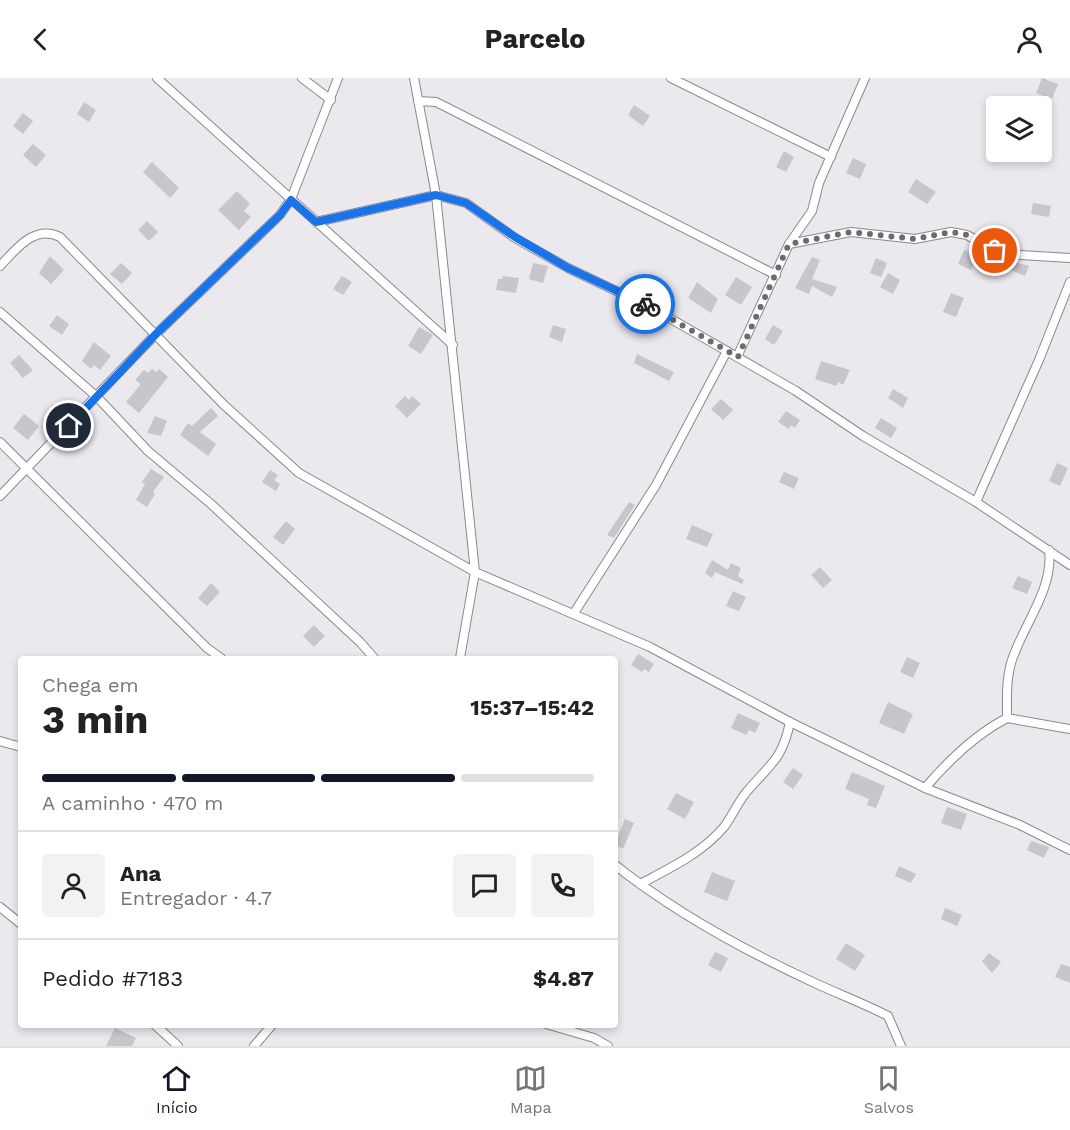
<!DOCTYPE html>
<html lang="pt">
<head>
<meta charset="utf-8">
<style>
	body { margin:0; font-family:"Work Sans",sans-serif; background:#f2f2f2; color:#222; height:100vh; display:flex; flex-direction:column; font-size:22px; white-space:nowrap }
	* { box-sizing:border-box; margin:0 }
	p { font-size:20px; color:#767676 }
	.icon { flex:none; width:33px; height:33px; fill:none; stroke:currentColor; stroke-width:2; stroke-linecap:round; stroke-linejoin:round }
	.map { position:relative; flex:1; overflow:hidden }
	.side { position:absolute; left:18px; top:578px; width:600px; height:372px; display:flex; flex-direction:column; background:#fff; border-radius:6px; box-shadow:0 3px 9px #0003 }
	.side>* { flex:none }
	.tools { position:absolute; left:986px; top:18px; display:grid; gap:12px }
	.tools a { display:grid; place-items:center; width:66px; height:66px; border-radius:6px; background:#fff; box-shadow:0 3px 9px #0003; font-size:30px }
	.pin { position:absolute; display:grid; place-items:center; width:51px; height:51px; color:#fff; margin:-26px; border:3px solid #fff; border-radius:50%; box-shadow:0 2px 6px #0007 }
	.courier { position:absolute; display:grid; place-items:center; width:60px; height:60px; margin:-30px; border:4px solid #1a73e8; border-radius:50%; background:#fff; color:#222; box-shadow:0 2px 8px #0007 }
	.headline em { font-style:normal; font-weight:700 }
	.headline div { display:flex; flex-direction:column-reverse }
	.headline { display:flex; align-items:center; justify-content:space-between; height:102px; padding:0 24px }
	h1 { font-size:39px; font-weight:700; line-height:45px }
	.bar { display:grid; grid-template-columns:repeat(4,1fr); gap:9px 6px; align-content:center; height:72px; padding:0 24px }
	.bar i { height:8px; border-radius:4px; background:#e0e0e0 }
	.bar .selected { background:#111827 }
	.bar p { grid-column:span 4 }
	.line { display:flex; align-items:center; gap:15px; padding:0 24px; border-top:2px solid #e0e0e0 }
	.line div { flex:1 }
	.round { display:grid; place-items:center; flex:none; width:63px; height:63px; border-radius:6px; background:#f2f2f2 }
	header { display:flex; justify-content:space-between; align-items:center; height:78px; padding:0 24px; background:#fff; font-size:27px; font-weight:700 }
	.tabs { display:flex; justify-content:space-around; align-items:center; height:84px; border-top:2px solid #e0e0e0; background:#fff; font-size:16px; color:#767676 }
	.tabs a { display:grid; justify-items:center; gap:3px }
	.tabs .selected { color:#111827 }
	.map>svg:first-child { display:block }
</style>
</head>
<body>
<header><svg class="icon" aria-label="back" viewBox="0 0 24 24"><path d="M15 5l-7 7 7 7"/></svg>Parcelo<svg class="icon" aria-label="person" viewBox="0 0 24 24"><circle cx="12" cy="8" r="4"/><path d="M4 21q1-7 8-7t8 7"/></svg></header>
<div class="map">
<svg width="1070" height="968" viewBox="0 0 1070 968">
	<rect width="100%" height="100%" fill="#ebe8ee"/>
	<g fill="#c8c5cb">
		<polygon points="1042,0 1058,6 1052,21 1036,15"/>
		<polygon points="84,24 96,32 89,44 77,36"/>
		<polygon points="634,27 650,38 643,48 628,37"/>
		<polygon points="23,35 33,43 23,56 13,48"/>
		<polygon points="33,66 46,77 36,89 23,77"/>
		<polygon points="784,73 794,79 786,94 776,89"/>
		<polygon points="853,80 866,86 860,101 846,95"/>
		<polygon points="152,84 179,110 170,120 143,94"/>
		<polygon points="916,101 936,114 927,126 908,114"/>
		<polygon points="237,113 250,126 244,133 251,139 239,152 218,132"/>
		<polygon points="1033,125 1051,128 1049,139 1031,136"/>
		<polygon points="147,143 158,154 149,163 138,152"/>
		<polygon points="964,172 978,178 971,192 958,186"/>
		<polygon points="50,178 64,192 51,206 39,195"/>
		<polygon points="812,179 820,182 812,201 837,209 832,219 812,208 809,216 795,210"/>
		<polygon points="876,180 887,185 881,199 870,195"/>
		<polygon points="1011,183 1029,188 1025,198 1008,191"/>
		<polygon points="121,185 132,195 122,206 110,196"/>
		<polygon points="533,185 548,188 543,205 529,201"/>
		<polygon points="888,195 900,202 893,216 880,209"/>
		<polygon points="342,198 352,204 343,217 333,211"/>
		<polygon points="503,198 519,200 516,215 496,212 498,201 502,201"/>
		<polygon points="736,199 752,209 741,227 725,217"/>
		<polygon points="697,204 718,221 711,235 688,220"/>
		<polygon points="951,215 964,220 956,239 943,234"/>
		<polygon points="57,237 69,246 62,257 49,248"/>
		<polygon points="553,247 566,251 562,264 549,259"/>
		<polygon points="773,247 783,253 774,267 765,261"/>
		<polygon points="419,249 433,257 421,276 408,268"/>
		<polygon points="94,264 111,278 100,292 94,287 91,291 82,283"/>
		<polygon points="637,276 674,294 669,303 634,285"/>
		<polygon points="19,277 33,292 23,300 10,285"/>
		<polygon points="821,283 850,292 843,307 838,304 836,308 815,301"/>
		<polygon points="152,291 156,294 159,291 168,299 139,335 126,324 141,306 135,302 144,292 148,295"/>
		<polygon points="893,311 908,320 903,330 888,320"/>
		<polygon points="405,318 409,322 412,318 421,326 407,340 395,328"/>
		<polygon points="721,321 733,332 723,342 711,331"/>
		<polygon points="211,330 218,338 200,354 216,366 208,378 180,357 188,345 192,348"/>
		<polygon points="786,333 800,342 795,350 791,347 789,351 778,344"/>
		<polygon points="24,336 39,348 28,362 13,350"/>
		<polygon points="155,338 167,343 161,358 147,355"/>
		<polygon points="881,340 897,350 891,360 875,350"/>
		<polygon points="1057,385 1068,390 1060,408 1049,403"/>
		<polygon points="151,391 164,399 153,414 155,416 147,429 136,422 145,406 142,404"/>
		<polygon points="270,392 278,397 274,402 280,406 276,413 262,404"/>
		<polygon points="784,394 799,400 794,411 779,404"/>
		<polygon points="629,424 635,427 614,460 607,457"/>
		<polygon points="286,443 295,451 283,467 273,459"/>
		<polygon points="692,447 713,456 707,469 686,461"/>
		<polygon points="712,482 728,492 731,485 741,490 738,498 744,502 742,506 715,494 712,500 705,495"/>
		<polygon points="820,489 832,502 823,510 811,497"/>
		<polygon points="1018,498 1032,504 1027,516 1012,510"/>
		<polygon points="211,505 220,514 207,528 198,520"/>
		<polygon points="733,513 746,519 739,533 726,528"/>
		<polygon points="314,547 325,558 314,569 303,558"/>
		<polygon points="638,576 654,586 649,594 644,591 642,594 631,587"/>
		<polygon points="907,579 920,585 913,600 900,594"/>
		<polygon points="888,624 913,636 904,656 879,645"/>
		<polygon points="738,635 760,645 755,655 749,652 746,657 731,650"/>
		<polygon points="793,690 803,697 793,711 783,704"/>
		<polygon points="852,694 885,708 876,730 867,727 869,721 845,711"/>
		<polygon points="676,715 694,724 685,741 667,731"/>
		<polygon points="947,729 967,736 961,752 941,745"/>
		<polygon points="625,741 634,745 623,771 615,766"/>
		<polygon points="1031,763 1049,769 1044,780 1027,772"/>
		<polygon points="899,788 916,796 911,805 895,798"/>
		<polygon points="712,794 735,803 727,823 704,814"/>
		<polygon points="945,830 962,837 957,848 941,841"/>
		<polygon points="846,865 865,877 855,893 836,881"/>
		<polygon points="715,874 728,880 721,894 708,887"/>
		<polygon points="989,875 1001,884 992,895 982,883"/>
		<polygon points="1061,886 1070,889 1070,905 1055,899"/>
		<polygon points="115,950 136,960 132,968 106,968"/>
	</g>
	<g fill="none" stroke-linecap="round" stroke-linejoin="round">
		<defs>
			<g id="street">
				<polyline points="157,0 453,267"/>
				<polyline points="302,0 331,22"/>
				<polyline points="414,0 436,117 475,494 460,580"/>
				<polyline points="671,0 831,79"/>
				<polyline points="418,23 436,24 446,29 776,197"/>
				<polyline points="316,144 436,117 466,125 515,160 568,190 652,230 796,313 863,358 976,424 1070,487"/>
				<polyline points="789,166 851,154 915,161 951,154 967,157 1002,176 1070,180"/>
				<path d="M0 188C16 171 35 146 60 159L223 326 299 395 475 494 650 569 790 644 925 710 1020 747 1070 772"/>
				<polyline points="0,234 97,319 148,373 211,426 360,564 374,580"/>
				<polyline points="737,279 789,166 812,133 819,105 865,0"/>
				<polyline points="0,364 207,570 221,580"/>
				<polyline points="0,418 155,257 280,137 291,121 338,0"/>
				<polyline points="976,424 1039,282 1070,204"/>
				<polyline points="574,535 656,407 727,273"/>
				<path d="M1007 640C1007 622 1006 603 1011 585 1022 548 1054 512 1049 472"/>
				<polyline points="0,663 21,669"/>
				<path d="M925 710C948 683 976 656 1007 640L1070 651"/>
				<path d="M615 787C677 836 745 873 817 906 841 917 865 926 888 938L901 968"/>
				<path d="M640 806C670 790 701 776 724 749 733 737 739 721 750 710 772 685 783 679 790 644"/>
				<polyline points="0,829 21,846"/>
				<polyline points="154,946 178,968"/>
				<polyline points="546,946 594,960 608,968"/>
				<polyline points="254,968 273,946"/>
			</g>
		</defs>
		<use href="#street" stroke="#8a888d" stroke-width="10"/>
		<use href="#street" stroke="#fff" stroke-width="8"/>
	</g>
	<g fill="none" stroke-linecap="round" stroke-linejoin="round">
		<polyline stroke="#6d6b6f" stroke-width="6" stroke-dasharray="0 10.8" points="645,226 738,279 789,166 851,154 915,161 951,154 968,157 995,173"/>
		<polyline stroke="#1a73e8" stroke-width="8" points="69,348 155,257 280,137 291,122 316,144 436,117 466,125 515,159 568,190 645,226"/>
	</g>
</svg>
<div class="tools">
<a><svg class="icon" aria-label="layers" viewBox="0 0 24 24"><path d="M12 4l9 5-9 5-9-5zM3 14l9 5 9-5"/></svg></a>
</div>
<div class="pin" style="left:995px;top:173px;background:#ea580c"><svg class="icon" aria-label="bag" viewBox="0 0 24 24"><path d="M5 8h14l-1 12H6zM9 8a3 3 0 0 1 6 0"/></svg></div>
<div class="pin" style="left:69px;top:348px;background:#1f2937"><svg class="icon" aria-label="home" viewBox="0 0 24 24"><path d="M3 11l9-7 9 7M6 9v11h12V9"/></svg></div>
<div class="courier" style="left:645px;top:226px"><svg class="icon" aria-label="bike" viewBox="0 0 24 24"><circle cx="6" cy="16" r="4"/><circle cx="18" cy="16" r="4"/><path d="M6 16l4-8h5l3 8M10 8l3 8H6M13 5h3"/></svg></div>
<section class="side">
<div class="headline"><div><h1>3 min</h1><p>Chega em</p></div><em>15:37–15:42</em></div>
<div class="bar"><i class="selected"></i><i class="selected"></i><i class="selected"></i><i></i><p>A caminho · 470 m</p></div>
<div class="line" style="height:108px"><a class="round"><svg class="icon" aria-label="person" viewBox="0 0 24 24"><circle cx="12" cy="8" r="4"/><path d="M4 21q1-7 8-7t8 7"/></svg></a><div><b>Ana</b><p>Entregador · 4.7</p></div><a class="round"><svg class="icon" aria-label="chat" viewBox="0 0 24 24"><path d="M4 5h16v11H9l-5 4z"/></svg></a><a class="round"><svg class="icon" aria-label="phone" viewBox="0 0 24 24"><path d="M5 4h4l2 5-3 2q2 4 5 5l2-3 5 2v4C11 20 4 13 5 4z"/></svg></a></div>
<div class="line" style="height:78px"><div>Pedido #7183</div><b>$4.87</b></div>
</section>
</div>
<nav class="tabs">
<a class="selected"><svg class="icon" aria-label="home" viewBox="0 0 24 24"><path d="M3 11l9-7 9 7M6 9v11h12V9"/></svg>Início</a>
<a><svg class="icon" aria-label="map" viewBox="0 0 24 24"><path d="M3 6l6-2 6 2 6-2v14l-6 2-6-2-6 2zM9 4v14M15 6v14"/></svg>Mapa</a>
<a><svg class="icon" aria-label="saved" viewBox="0 0 24 24"><path d="M7 4h10v16l-5-4-5 4z"/></svg>Salvos</a>
</nav>
</body>
</html>
